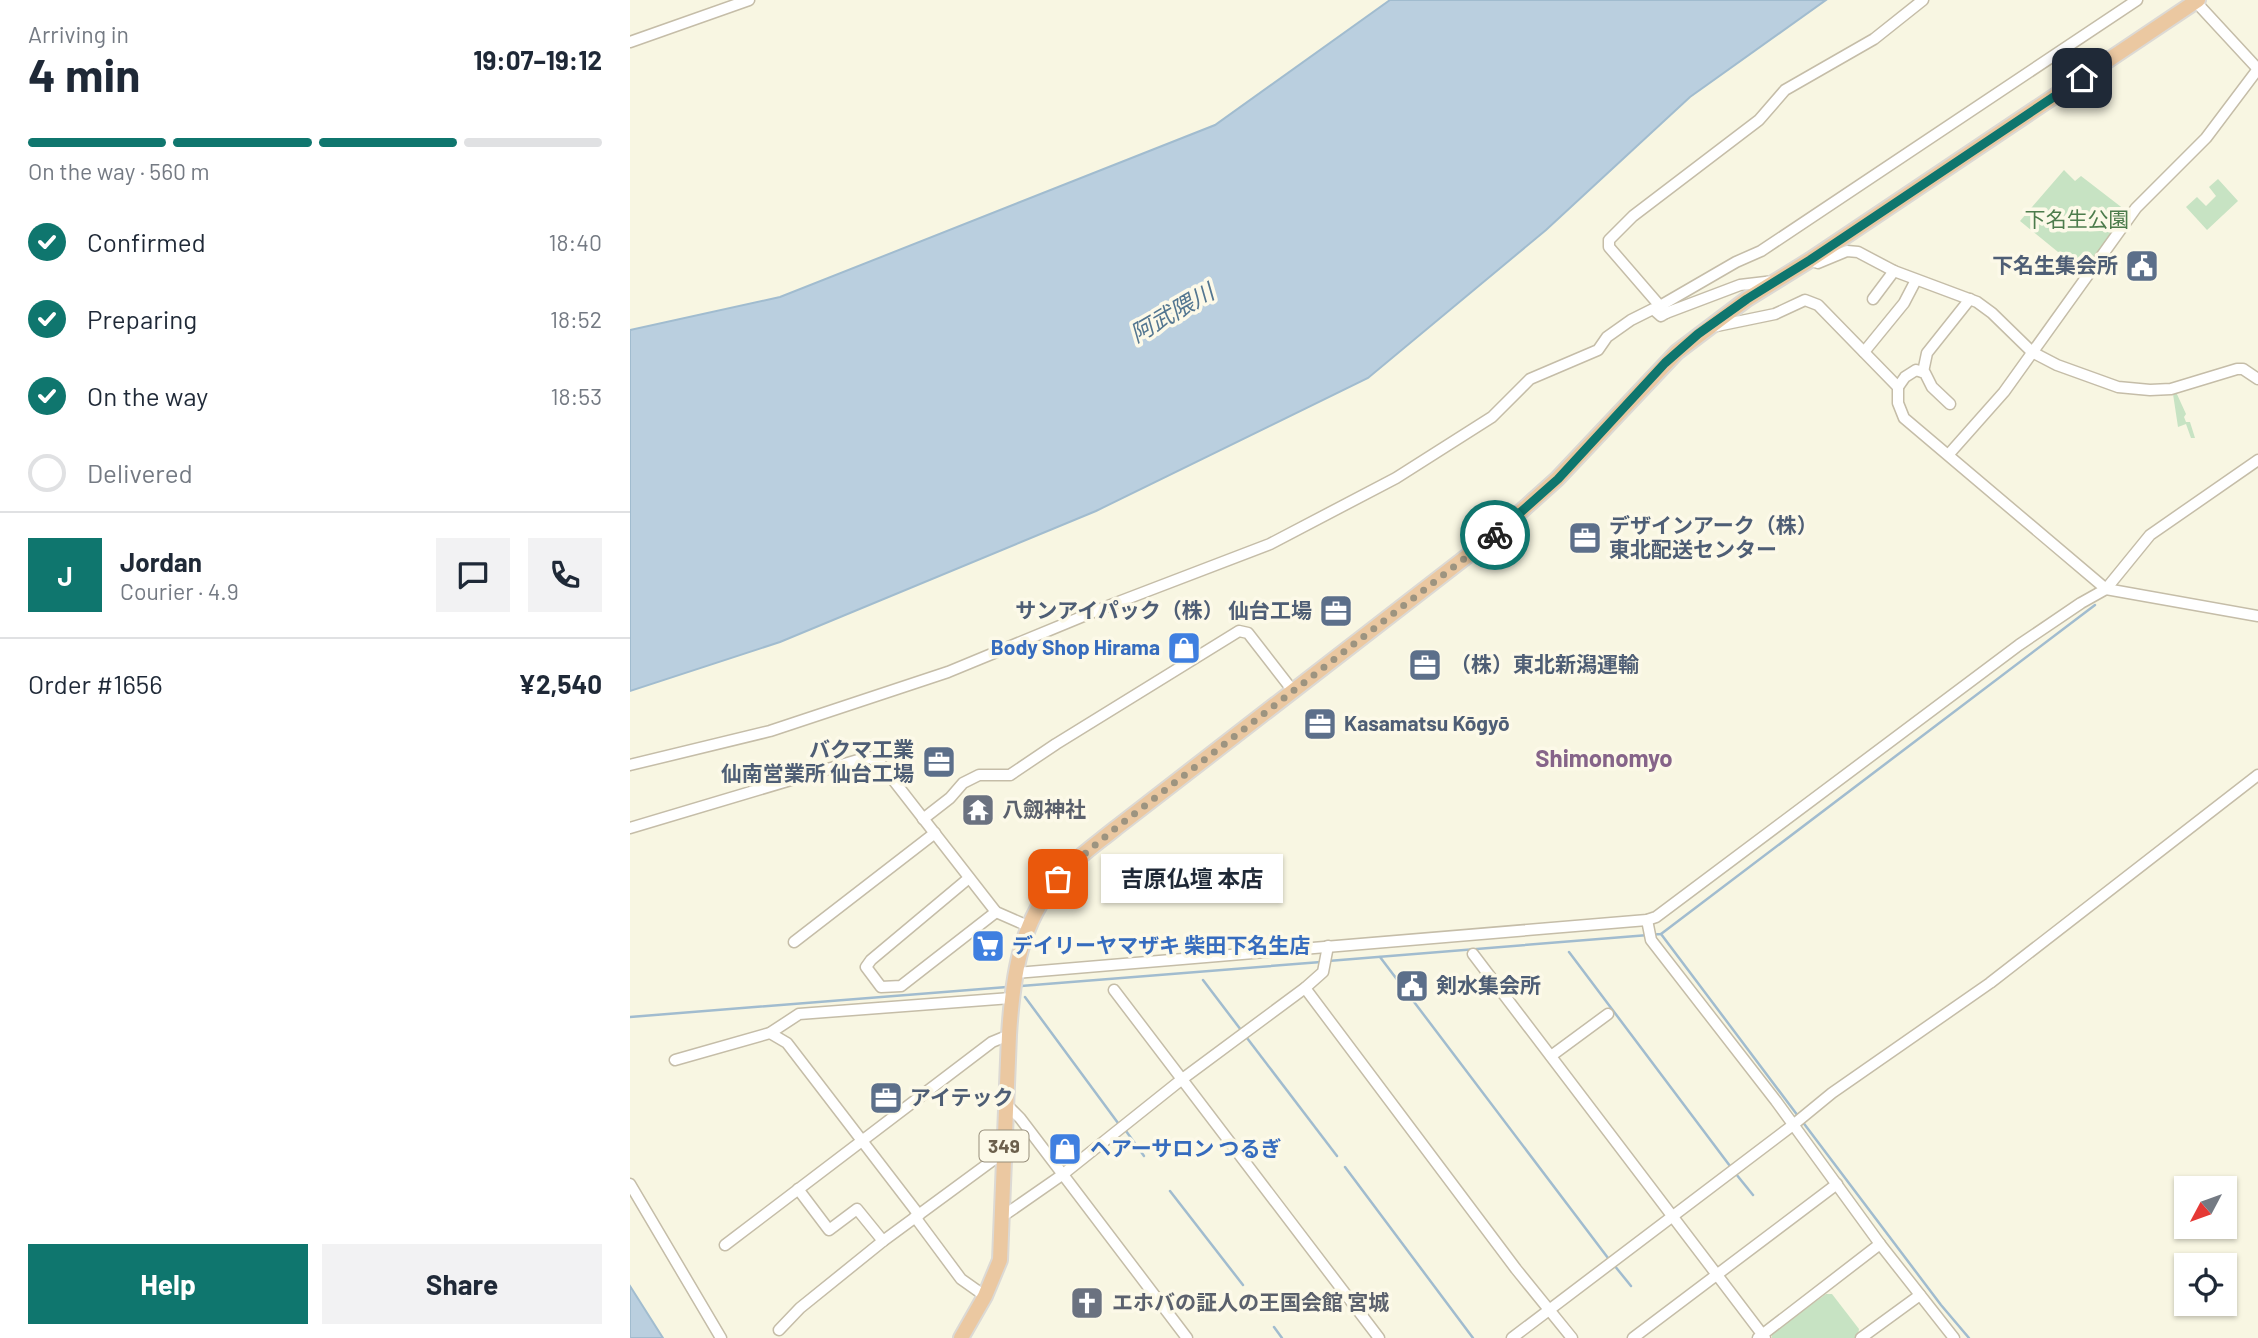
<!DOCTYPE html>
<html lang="en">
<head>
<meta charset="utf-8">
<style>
	body { margin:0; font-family:Barlow,"Noto Sans JP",sans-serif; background:#f2f2f3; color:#1f2937; height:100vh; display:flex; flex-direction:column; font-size:26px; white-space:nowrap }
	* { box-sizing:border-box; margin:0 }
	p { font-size:23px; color:#747a83 }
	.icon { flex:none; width:38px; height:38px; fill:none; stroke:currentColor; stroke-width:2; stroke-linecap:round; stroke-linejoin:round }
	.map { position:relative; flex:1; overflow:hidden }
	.details { display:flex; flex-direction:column; background:#fff; width:630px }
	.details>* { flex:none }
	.needle { width:46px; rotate:229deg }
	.buttons { position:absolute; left:1544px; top:1176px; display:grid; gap:14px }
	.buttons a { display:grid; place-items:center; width:63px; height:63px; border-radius:0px; background:#fff; box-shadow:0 2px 5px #0004; font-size:35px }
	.pin { position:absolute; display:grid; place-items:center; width:60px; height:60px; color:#fff; margin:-30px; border-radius:14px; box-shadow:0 4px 10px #0006 }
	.courier { position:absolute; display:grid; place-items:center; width:70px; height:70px; margin:-35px; border:5px solid #0f766e; border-radius:50%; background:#fff; color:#222; box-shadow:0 2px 9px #0007 }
	.bubble { position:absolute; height:49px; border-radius:0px; background:#fff; box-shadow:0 2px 5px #0004; font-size:23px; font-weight:700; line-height:49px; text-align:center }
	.overview em { font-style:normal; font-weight:700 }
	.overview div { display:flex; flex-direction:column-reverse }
	.overview { display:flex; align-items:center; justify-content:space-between; height:119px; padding:0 28px }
	h1 { font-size:46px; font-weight:700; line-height:52px }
	.bar { display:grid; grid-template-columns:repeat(4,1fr); gap:10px 7px; align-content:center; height:84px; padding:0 28px }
	.bar i { height:9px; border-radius:5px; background:#e0e1e3 }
	.bar .selected { background:#0f766e }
	.bar p { grid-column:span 4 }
	.line { display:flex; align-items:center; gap:18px; padding:0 28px; border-top:2px solid #e0e1e3 }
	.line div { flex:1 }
	.round { display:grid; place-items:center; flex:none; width:74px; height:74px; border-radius:0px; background:#f2f2f3 }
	ol { padding:0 28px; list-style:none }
	li { display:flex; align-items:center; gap:21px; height:77px }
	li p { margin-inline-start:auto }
	li .icon { padding:7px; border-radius:50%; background:#0f766e; color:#fff; stroke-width:4 }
	li:last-child { color:#747a83 }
	li i { width:38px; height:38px; border:4px solid #e0e1e3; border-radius:50% }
	.button { display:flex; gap:14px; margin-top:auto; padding:14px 28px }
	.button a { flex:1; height:80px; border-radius:0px; background:#0f766e; color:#fff; font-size:28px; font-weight:700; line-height:80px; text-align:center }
	.button a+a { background:#f2f2f3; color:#1f2937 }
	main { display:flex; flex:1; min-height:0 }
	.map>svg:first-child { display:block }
</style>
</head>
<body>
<main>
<section class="details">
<div class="overview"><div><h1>4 min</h1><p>Arriving in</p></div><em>19:07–19:12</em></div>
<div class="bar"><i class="selected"></i><i class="selected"></i><i class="selected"></i><i></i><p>On the way · 560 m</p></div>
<ol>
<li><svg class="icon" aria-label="check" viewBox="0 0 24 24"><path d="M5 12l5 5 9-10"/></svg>Confirmed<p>18:40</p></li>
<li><svg class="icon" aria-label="check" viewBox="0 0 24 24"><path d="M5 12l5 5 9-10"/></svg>Preparing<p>18:52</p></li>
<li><svg class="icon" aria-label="check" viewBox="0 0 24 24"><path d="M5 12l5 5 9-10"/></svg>On the way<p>18:53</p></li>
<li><i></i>Delivered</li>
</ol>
<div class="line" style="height:126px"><b class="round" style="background:#0f766e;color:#fff">J</b><div><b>Jordan</b><p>Courier · 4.9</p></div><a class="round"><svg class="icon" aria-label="chat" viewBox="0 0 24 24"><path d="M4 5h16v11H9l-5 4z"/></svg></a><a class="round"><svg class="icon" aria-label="phone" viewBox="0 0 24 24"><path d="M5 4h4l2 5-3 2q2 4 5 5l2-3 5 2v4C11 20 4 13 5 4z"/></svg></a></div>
<div class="line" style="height:91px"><div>Order #1656</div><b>¥2,540</b></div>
<div class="button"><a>Help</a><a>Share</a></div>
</section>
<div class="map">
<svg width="1628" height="1338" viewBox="0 0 1628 1338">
	<rect width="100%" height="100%" fill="#f8f6e2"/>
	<g fill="#c7e3c3">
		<polygon points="1434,170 1445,181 1451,176 1499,213 1455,274 1390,221"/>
		<polygon points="1588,179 1608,201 1577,230 1556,207 1567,197 1576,206 1586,196 1579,187"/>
		<polygon points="1546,392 1556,414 1554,417 1556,422 1560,422 1565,438 1561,438 1556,424 1548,427 1543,394"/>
		<polygon points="1196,1294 1202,1294 1229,1329 1228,1335 1225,1338 1142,1338 1142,1333"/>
	</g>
	<g fill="#bacfdf" stroke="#a1bccf" stroke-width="2">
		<polygon points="760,0 1196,0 1060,97 916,230 738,378 466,511 150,642 0,691 0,330 150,297 585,125"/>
		<polygon points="0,1286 33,1338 0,1338"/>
	</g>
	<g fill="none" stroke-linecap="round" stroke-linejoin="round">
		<g stroke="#a1bccf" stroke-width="2.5">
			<polyline points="1031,934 1168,1116"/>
			<polyline points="939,952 1100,1166"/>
			<polyline points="750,957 978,1258"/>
			<polyline points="698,961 1031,934 1465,605"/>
			<polyline points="573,980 611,1030"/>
			<polyline points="391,986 691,962"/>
			<polyline points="395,997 488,1123"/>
			<polyline points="0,1017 377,987"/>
			<polyline points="617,1038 707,1156"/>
			<polyline points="1172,1121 1311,1305 1339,1338"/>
			<polyline points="496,1131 514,1156"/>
			<polyline points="715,1167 843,1338"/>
			<polyline points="1106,1174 1123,1195"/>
			<polyline points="540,1191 613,1285"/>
			<polyline points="984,1265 1001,1286"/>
			<polyline points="644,1327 652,1338"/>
		</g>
		<defs>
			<g id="minor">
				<polyline points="1566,2 1628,69"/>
				<polyline points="0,42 119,0"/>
				<polyline points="1180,260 1188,263 1217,251 1228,252 1264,271 1347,302 1362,313 1402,352 1427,365 1488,387 1520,390 1541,389 1607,369 1613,369 1628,379"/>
				<polyline points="1144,281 1110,285 1036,313 979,247 979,240 1003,216 1129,120 1155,90 1244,39 1293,0"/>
				<polyline points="1243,299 1264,271"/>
				<polyline points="1030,306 1106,262 1131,251 1507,0"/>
				<polyline points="1082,327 1145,314 1175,300 1188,305 1268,387 1268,403 1274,418 1476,589 1628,616"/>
				<polyline points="1234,352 1274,303 1286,280"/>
				<polyline points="1293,372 1297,353 1340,299"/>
				<polyline points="1268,387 1275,377 1286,370 1295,373 1302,387 1320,404"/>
				<polyline points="1319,454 1374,392 1506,208 1576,138 1628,69"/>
				<polyline points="0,765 140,731 318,672 478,606 640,544 766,478 862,417 900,379 968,350 977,337 1001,320 1023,309 1031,316 1036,313"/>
				<polyline points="293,819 320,798 333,783 349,775 380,775 426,744 609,631 618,633 663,691"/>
				<polyline points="0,828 238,757 250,763 366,912 398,926"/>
				<polyline points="339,878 241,960 236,967 251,987 271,986 366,912"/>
				<polyline points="1017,920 1021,940 1146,1101 1250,1244 1324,1338"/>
				<polyline points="164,942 305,833"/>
				<polyline points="843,954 1135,1338"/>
				<polyline points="385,973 1017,920 1026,917 1389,645 1451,603 1476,589 1520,535 1628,460"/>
				<polyline points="675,988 886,1269 942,1338"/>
				<polyline points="484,990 749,1338"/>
				<polyline points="140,1033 157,1043 289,1215"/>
				<polyline points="921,1056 978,1014"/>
				<polyline points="45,1060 140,1033 169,1014 381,998"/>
				<polyline points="376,1104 390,1118 557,1338"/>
				<polyline points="0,1184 91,1338"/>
				<polyline points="168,1189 199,1230 227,1209 253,1241"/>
				<polyline points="373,1216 432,1175 551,1080 675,988 693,972 698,946"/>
				<polyline points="285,1217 331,1279 355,1296"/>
				<polyline points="95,1245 362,1042 379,1035"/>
				<polyline points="149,1330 170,1308 253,1241 374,1152"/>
				<polyline points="882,1338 1163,1125 1202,1093 1360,983 1628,775"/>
				<polyline points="1003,1338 1207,1184"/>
				<polyline points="1128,1338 1250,1244"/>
				<polyline points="1231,1338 1290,1295"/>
			</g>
			<path id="highway" d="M331 1338 355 1296 370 1260 379 1035C383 970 391 914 440 866 454 852 470 841 486 828L867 533 927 479 1047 352 1117 299 1180 260 1568 0"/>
		</defs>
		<use href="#minor" stroke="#c5bda8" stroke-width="13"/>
		<use href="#highway" stroke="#dcd9d4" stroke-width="18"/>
		<use href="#minor" stroke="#fff" stroke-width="10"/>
		<use href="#highway" stroke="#ebc8a1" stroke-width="14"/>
	</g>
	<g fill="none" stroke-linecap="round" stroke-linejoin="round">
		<polyline stroke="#9d9480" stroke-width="7" stroke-dasharray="0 12.6" points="428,879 441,865 486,828 865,535"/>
		<polyline stroke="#0f766e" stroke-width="9" points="865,535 928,479 1035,363 1068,334 1117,299 1180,260 1452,78"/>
	</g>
	<defs>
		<symbol id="civic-square" viewBox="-11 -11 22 22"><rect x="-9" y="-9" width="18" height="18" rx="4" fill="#5c6f8a" stroke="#fcf9e8"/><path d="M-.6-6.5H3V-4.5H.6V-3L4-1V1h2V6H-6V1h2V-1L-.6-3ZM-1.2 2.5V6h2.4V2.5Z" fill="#fff"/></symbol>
		<symbol id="office-square" viewBox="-11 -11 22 22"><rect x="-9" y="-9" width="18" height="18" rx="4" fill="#5c6f8a" stroke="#fcf9e8"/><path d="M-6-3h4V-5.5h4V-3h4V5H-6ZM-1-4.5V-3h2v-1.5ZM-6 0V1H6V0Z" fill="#fff"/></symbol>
		<symbol id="shop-square" viewBox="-11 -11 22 22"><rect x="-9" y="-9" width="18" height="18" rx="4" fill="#3f7fe0" stroke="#fcf9e8"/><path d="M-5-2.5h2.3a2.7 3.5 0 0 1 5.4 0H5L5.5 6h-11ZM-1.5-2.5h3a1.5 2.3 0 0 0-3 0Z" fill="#fff"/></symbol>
		<symbol id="temple-square" viewBox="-11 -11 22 22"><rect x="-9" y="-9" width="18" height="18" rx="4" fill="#6b7280" stroke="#fcf9e8"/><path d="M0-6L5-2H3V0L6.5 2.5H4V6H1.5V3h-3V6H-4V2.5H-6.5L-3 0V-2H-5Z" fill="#fff"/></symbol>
		<symbol id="supermarket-square" viewBox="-11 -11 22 22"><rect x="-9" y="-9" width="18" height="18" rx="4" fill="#3f7fe0" stroke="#fcf9e8"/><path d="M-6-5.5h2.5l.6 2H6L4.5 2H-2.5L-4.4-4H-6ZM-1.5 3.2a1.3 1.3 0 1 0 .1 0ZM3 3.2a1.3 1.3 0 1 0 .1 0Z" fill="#fff"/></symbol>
		<symbol id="church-square" viewBox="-11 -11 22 22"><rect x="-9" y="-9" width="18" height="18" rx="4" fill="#6b7280" stroke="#fcf9e8"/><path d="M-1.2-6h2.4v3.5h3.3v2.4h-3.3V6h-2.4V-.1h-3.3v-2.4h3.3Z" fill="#fff"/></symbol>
	</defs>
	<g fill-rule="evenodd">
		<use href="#civic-square" x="1493" y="247" width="38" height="38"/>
		<use href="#office-square" x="936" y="519" width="38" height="38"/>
		<use href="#office-square" x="687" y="592" width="38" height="38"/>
		<use href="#shop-square" x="535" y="629" width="38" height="38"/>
		<use href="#office-square" x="776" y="646" width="38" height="38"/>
		<use href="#office-square" x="671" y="705" width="38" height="38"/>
		<use href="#office-square" x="290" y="743" width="38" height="38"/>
		<use href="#temple-square" x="329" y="791" width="38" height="38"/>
		<use href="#supermarket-square" x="339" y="927" width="38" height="38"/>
		<use href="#civic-square" x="763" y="967" width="38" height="38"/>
		<use href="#office-square" x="237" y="1079" width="38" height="38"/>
		<use href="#shop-square" x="416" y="1130" width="38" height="38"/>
		<use href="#church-square" x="438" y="1284" width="38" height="38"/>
	</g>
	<g text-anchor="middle" stroke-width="7" stroke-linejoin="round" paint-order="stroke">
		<rect fill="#fcf9e8" stroke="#978e7b" stroke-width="2" x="349.5" y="1130.5" width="49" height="31" rx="5"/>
		<g font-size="19" font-weight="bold" fill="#6c604c">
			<text x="374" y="1153">349</text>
		</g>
		<g font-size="21" fill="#4d7c4c" stroke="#fcf9e8">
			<text x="1447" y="227">下名生公園</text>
		</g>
		<g font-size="21" font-weight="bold" fill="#4e5e75" stroke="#fcf9e8" text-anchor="start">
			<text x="1488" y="273" text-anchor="end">下名生集会所</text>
			<text x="979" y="533">デザインアーク（株）<tspan x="979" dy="24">東北配送センター</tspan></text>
			<text x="682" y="618" text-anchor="end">サンアイパック（株） 仙台工場</text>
			<text x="820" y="672">（株）東北新潟運輸</text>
			<text x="714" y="731">Kasamatsu Kōgyō</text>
			<text x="284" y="757" text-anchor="end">バクマ工業<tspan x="284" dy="24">仙南営業所 仙台工場</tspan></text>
			<text x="806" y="993">剣水集会所</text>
			<text x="280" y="1105">アイテック</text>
		</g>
		<g font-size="21" font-weight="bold" fill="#366cbe" stroke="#fcf9e8" text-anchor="start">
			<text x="530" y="655" text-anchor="end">Body Shop Hirama</text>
			<text x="382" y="953">デイリーヤマザキ 柴田下名生店</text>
			<text x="460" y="1156">ヘアーサロン つるぎ</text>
		</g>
		<g font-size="21" font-weight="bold" fill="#5b616d" stroke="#fcf9e8" text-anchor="start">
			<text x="372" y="817">八劔神社</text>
			<text x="482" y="1310">エホバの証人の王国会館 宮城</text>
		</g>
		<g font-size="23" font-style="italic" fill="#537690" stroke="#fcf9e8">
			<text transform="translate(542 313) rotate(-30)" y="8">阿武隈川</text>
		</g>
		<g font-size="24" font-weight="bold" fill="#866489" stroke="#fcf9e8">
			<text x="974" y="767">Shimonomyo</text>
		</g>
	</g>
</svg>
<div class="buttons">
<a><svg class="needle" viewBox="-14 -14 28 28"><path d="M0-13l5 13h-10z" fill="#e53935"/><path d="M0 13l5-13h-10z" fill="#747a83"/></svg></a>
<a><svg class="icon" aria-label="locate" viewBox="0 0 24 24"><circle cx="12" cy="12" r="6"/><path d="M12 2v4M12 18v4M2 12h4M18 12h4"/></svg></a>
</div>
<div class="pin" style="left:428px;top:879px;background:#ea580c"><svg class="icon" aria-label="bag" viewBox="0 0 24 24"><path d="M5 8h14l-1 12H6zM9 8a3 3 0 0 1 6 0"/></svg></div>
<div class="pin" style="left:1452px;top:78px;background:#1f2937"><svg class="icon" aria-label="home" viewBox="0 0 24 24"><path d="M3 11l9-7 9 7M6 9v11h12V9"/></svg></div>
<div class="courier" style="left:865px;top:535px"><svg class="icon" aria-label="bike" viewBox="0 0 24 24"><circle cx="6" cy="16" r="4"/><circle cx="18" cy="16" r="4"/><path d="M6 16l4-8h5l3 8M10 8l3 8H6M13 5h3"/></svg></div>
<div class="bubble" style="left:471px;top:854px;width:182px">吉原仏壇 本店</div>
</div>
</main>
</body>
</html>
